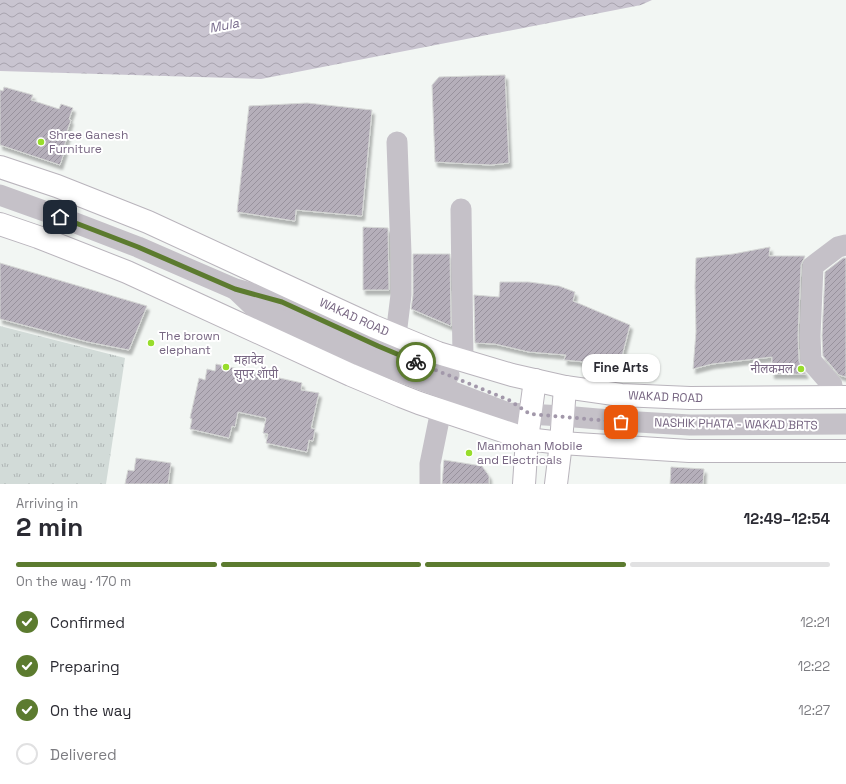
<!DOCTYPE html>
<html lang="en">
<head>
<meta charset="utf-8">
<style>
	body { margin:0; font-family:"Space Grotesk","Noto Sans Devanagari",sans-serif; background:#f2f2f3; color:#2b2b33; height:100vh; display:flex; flex-direction:column; font-size:15px; white-space:nowrap }
	* { box-sizing:border-box; margin:0 }
	p { font-size:13px; color:#7c7c81 }
	.icon { flex:none; width:22px; height:22px; fill:none; stroke:currentColor; stroke-width:2; stroke-linecap:round; stroke-linejoin:round }
	.map { position:relative; height:484px; overflow:hidden }
	.details { display:flex; flex-direction:column; background:#fff; flex:1 }
	.details>* { flex:none }
	.pin { position:absolute; display:grid; place-items:center; width:34px; height:34px; color:#fff; margin:-17px; border-radius:8px; box-shadow:0 2px 6px #0006 }
	.courier { position:absolute; display:grid; place-items:center; width:40px; height:40px; margin:-20px; border:3px solid #5c7b2f; border-radius:50%; background:#fff; color:#222; box-shadow:0 1px 5px #0007 }
	.bubble { position:absolute; height:28px; border-radius:12px; background:#fff; box-shadow:0 1px 3px #0004; font-size:13px; font-weight:800; line-height:28px; text-align:center }
	.summary em { font-style:normal; font-weight:800 }
	.summary div { display:flex; flex-direction:column-reverse }
	.summary { display:flex; align-items:center; justify-content:space-between; height:68px; padding:0 16px }
	h1 { font-size:26px; font-weight:800; line-height:30px }
	.bar { display:grid; grid-template-columns:repeat(4,1fr); gap:6px 4px; align-content:center; height:48px; padding:0 16px }
	.bar i { height:5px; border-radius:3px; background:#e1e1e2 }
	.bar .current { background:#5c7b2f }
	.bar p { grid-column:span 4 }
	ol { padding:0 16px; list-style:none }
	li { display:flex; align-items:center; gap:12px; height:44px }
	li p { margin-inline-start:auto }
	li .icon { padding:4px; border-radius:50%; background:#5c7b2f; color:#fff; stroke-width:4 }
	li:last-child { color:#7c7c81 }
	li i { width:22px; height:22px; border:2px solid #e1e1e2; border-radius:50% }
	.map>svg:first-child { display:block }
</style>
</head>
<body>
<div class="map">
<svg width="846" height="484" viewBox="0 0 846 484">
	<defs>
		<pattern id="grass-tufts" width="24" height="20" patternUnits="userSpaceOnUse"><rect width="24" height="20" fill="#d2dbd8"/><path d="M3 7l-1-3M5 7V3M7 7l1-3M15 17l-1-3M17 17v-4M19 17l1-3" fill="none" stroke="#afb5b5"/></pattern>
		<pattern id="water-waves" width="16" height="10" patternUnits="userSpaceOnUse"><rect width="16" height="10" fill="#c9c4d0"/><path d="M0 5q4-4 8 0t8 0" fill="none" stroke="#a8a3ae"/></pattern>
		<pattern id="building-hatch" width="6" height="6" patternUnits="userSpaceOnUse"><rect width="6" height="6" fill="#b5afba"/><path d="M-1 1l2-2M0 6l6-6M5 7l2-2" fill="none" stroke="#98929d"/></pattern>
		<filter id="shadow"><feDropShadow dx="2.5" dy="4.5" stdDeviation="1" flood-color="#0004"/></filter>
	</defs>
	<rect width="100%" height="100%" fill="#f2f6f3"/>
	<polygon fill="url(#grass-tufts)" points="0,326 125,358 106,484 0,484"/>
	<polygon fill="url(#water-waves)" points="0,0 652,0 641,5 261,79 0,71"/>
	<g fill="url(#building-hatch)" stroke="#d5d7d5" filter="url(#shadow)">
		<polygon points="505,75 509,163 491,165 435,162 432,85 439,77"/>
		<polygon points="4,87 33,95 31,100 59,109 61,104 73,108 69,119 71,120 66,134 68,135 63,149 65,150 60,165 0,145 0,90 3,91"/>
		<polygon points="307,103 372,110 362,216 296,210 295,221 237,212 249,106"/>
		<polygon points="363,227 388,228 389,290 363,290"/>
		<polygon points="770,247 769,256 805,256 801,265 798,336 799,361 802,368 806,374 772,374 772,357 712,364 693,369 696,332 695,286 696,258 733,254"/>
		<polygon points="413,254 450,254 451,326 411,309 413,295"/>
		<polygon points="843,258 846,258 846,377 839,375 823,356 822,336 825,272"/>
		<polygon points="0,263 147,306 129,350 88,342 0,319"/>
		<polygon points="500,282 529,282 559,286 575,292 573,301 630,325 619,368 596,363 564,360 566,355 529,352 495,344 475,343 474,295 499,297"/>
		<polygon points="216,364 302,383 301,390 319,393 311,428 315,429 313,441 309,440 307,452 266,443 268,434 263,433 266,418 238,412 235,427 232,426 229,438 190,429 192,419 190,418 199,378 205,380 207,369 215,371"/>
		<polygon points="136,458 171,463 168,484 125,484 128,470 134,471"/>
		<polygon points="444,460 482,466 489,476 489,484 442,484"/>
		<polygon points="671,467 704,469 703,484 670,484"/>
	</g>
	<g fill="none" stroke-linecap="round" stroke-linejoin="round">
		<defs>
			<g id="major">
				<path id="s1" d="M0 167 57 186 148 222 373 326 438 353 512 375 565 387 621 395 690 398 846 397"/>
				<polyline points="0,224 38,237 127,272 351,375 401,396 419,403 527,439 561,443 689,451 846,451"/>
				<polyline points="524,484 527,439 535,380"/>
				<polyline points="556,484 561,443 565,387"/>
			</g>
		</defs>
		<use href="#major" stroke="#b9b4bc" stroke-width="24"/>
		<g stroke="#c5c1c8" stroke-width="21">
			<polyline points="0,195 47,212 138,247 235,289 283,301 378,346 449,375"/>
			<polyline points="461,209 463,360"/>
			<polyline points="235,289 256,309 367,359 508,413 563,416 621,421 690,425 846,424"/>
			<polyline points="396,335 401,295 401,254 397,142"/>
			<polyline points="831,397 832,385 811,361 810,336 813,266 838,247 846,245"/>
			<polyline points="430,484 430,464 441,410"/>
		</g>
		<use href="#major" stroke="#fff" stroke-width="22"/>
	</g>
	<g fill="none" stroke-linecap="round" stroke-linejoin="round">
		<polyline stroke="#a298aa" stroke-width="4" stroke-dasharray="0 7.2" points="416,362 509,400 530,414 621,422"/>
		<polyline stroke="#5c7b2f" stroke-width="5" points="60,217 138,247 235,289 282,302 378,346 416,362"/>
	</g>
	<g fill="#98dd2b" stroke="#fff" stroke-width="1.5">
		<circle cx="41" cy="142" r="4"/>
		<circle cx="151" cy="343" r="4"/>
		<circle cx="226" cy="367" r="4"/>
		<circle cx="801" cy="369" r="4"/>
		<circle cx="469" cy="453" r="4"/>
	</g>
	<g text-anchor="middle" stroke-width="4" stroke-linejoin="round" paint-order="stroke">
		<g font-size="12" fill="#776682" stroke="#fff" text-anchor="start">
			<text x="49" y="139">Shree Ganesh<tspan x="49" dy="14">Furniture</tspan></text>
			<text x="159" y="340">The brown<tspan x="159" dy="14">elephant</tspan></text>
			<text x="234" y="364">महादेव<tspan x="234" dy="14">सुपर शॅापी</tspan></text>
			<text x="793" y="373" text-anchor="end">नीलकमल</text>
			<text x="477" y="450">Manmohan Mobile<tspan x="477" dy="14">and Electricals</tspan></text>
		</g>
		<g font-size="12" fill="#776682" stroke="#fff">
			<text dy="4" stroke="none"><textPath href="#s1" startOffset="385">WAKAD ROAD</textPath></text>
			<text dy="4" stroke="none"><textPath href="#s1" startOffset="709">WAKAD ROAD</textPath></text>
			<text transform="translate(736 424) rotate(1)" y="4">NASHIK PHATA - WAKAD BRTS</text>
		</g>
		<g font-size="13" font-style="italic" fill="#796c8d" stroke="#fff">
			<text transform="translate(224 25) rotate(-11)" y="5">Mula</text>
		</g>
	</g>
</svg>
<div class="pin" style="left:621px;top:422px;background:#ea580c"><svg class="icon" aria-label="bag" viewBox="0 0 24 24"><path d="M5 8h14l-1 12H6zM9 8a3 3 0 0 1 6 0"/></svg></div>
<div class="pin" style="left:60px;top:217px;background:#1f2937"><svg class="icon" aria-label="home" viewBox="0 0 24 24"><path d="M3 11l9-7 9 7M6 9v11h12V9"/></svg></div>
<div class="courier" style="left:416px;top:362px"><svg class="icon" aria-label="bike" viewBox="0 0 24 24"><circle cx="6" cy="16" r="4"/><circle cx="18" cy="16" r="4"/><path d="M6 16l4-8h5l3 8M10 8l3 8H6M13 5h3"/></svg></div>
<div class="bubble" style="left:582px;top:354px;width:78px">Fine Arts</div>
</div>
<section class="details">
<div class="summary"><div><h1>2 min</h1><p>Arriving in</p></div><em>12:49–12:54</em></div>
<div class="bar"><i class="current"></i><i class="current"></i><i class="current"></i><i></i><p>On the way · 170 m</p></div>
<ol>
<li><svg class="icon" aria-label="check" viewBox="0 0 24 24"><path d="M5 12l5 5 9-10"/></svg>Confirmed<p>12:21</p></li>
<li><svg class="icon" aria-label="check" viewBox="0 0 24 24"><path d="M5 12l5 5 9-10"/></svg>Preparing<p>12:22</p></li>
<li><svg class="icon" aria-label="check" viewBox="0 0 24 24"><path d="M5 12l5 5 9-10"/></svg>On the way<p>12:27</p></li>
<li><i></i>Delivered</li>
</ol>
</section>
</body>
</html>
